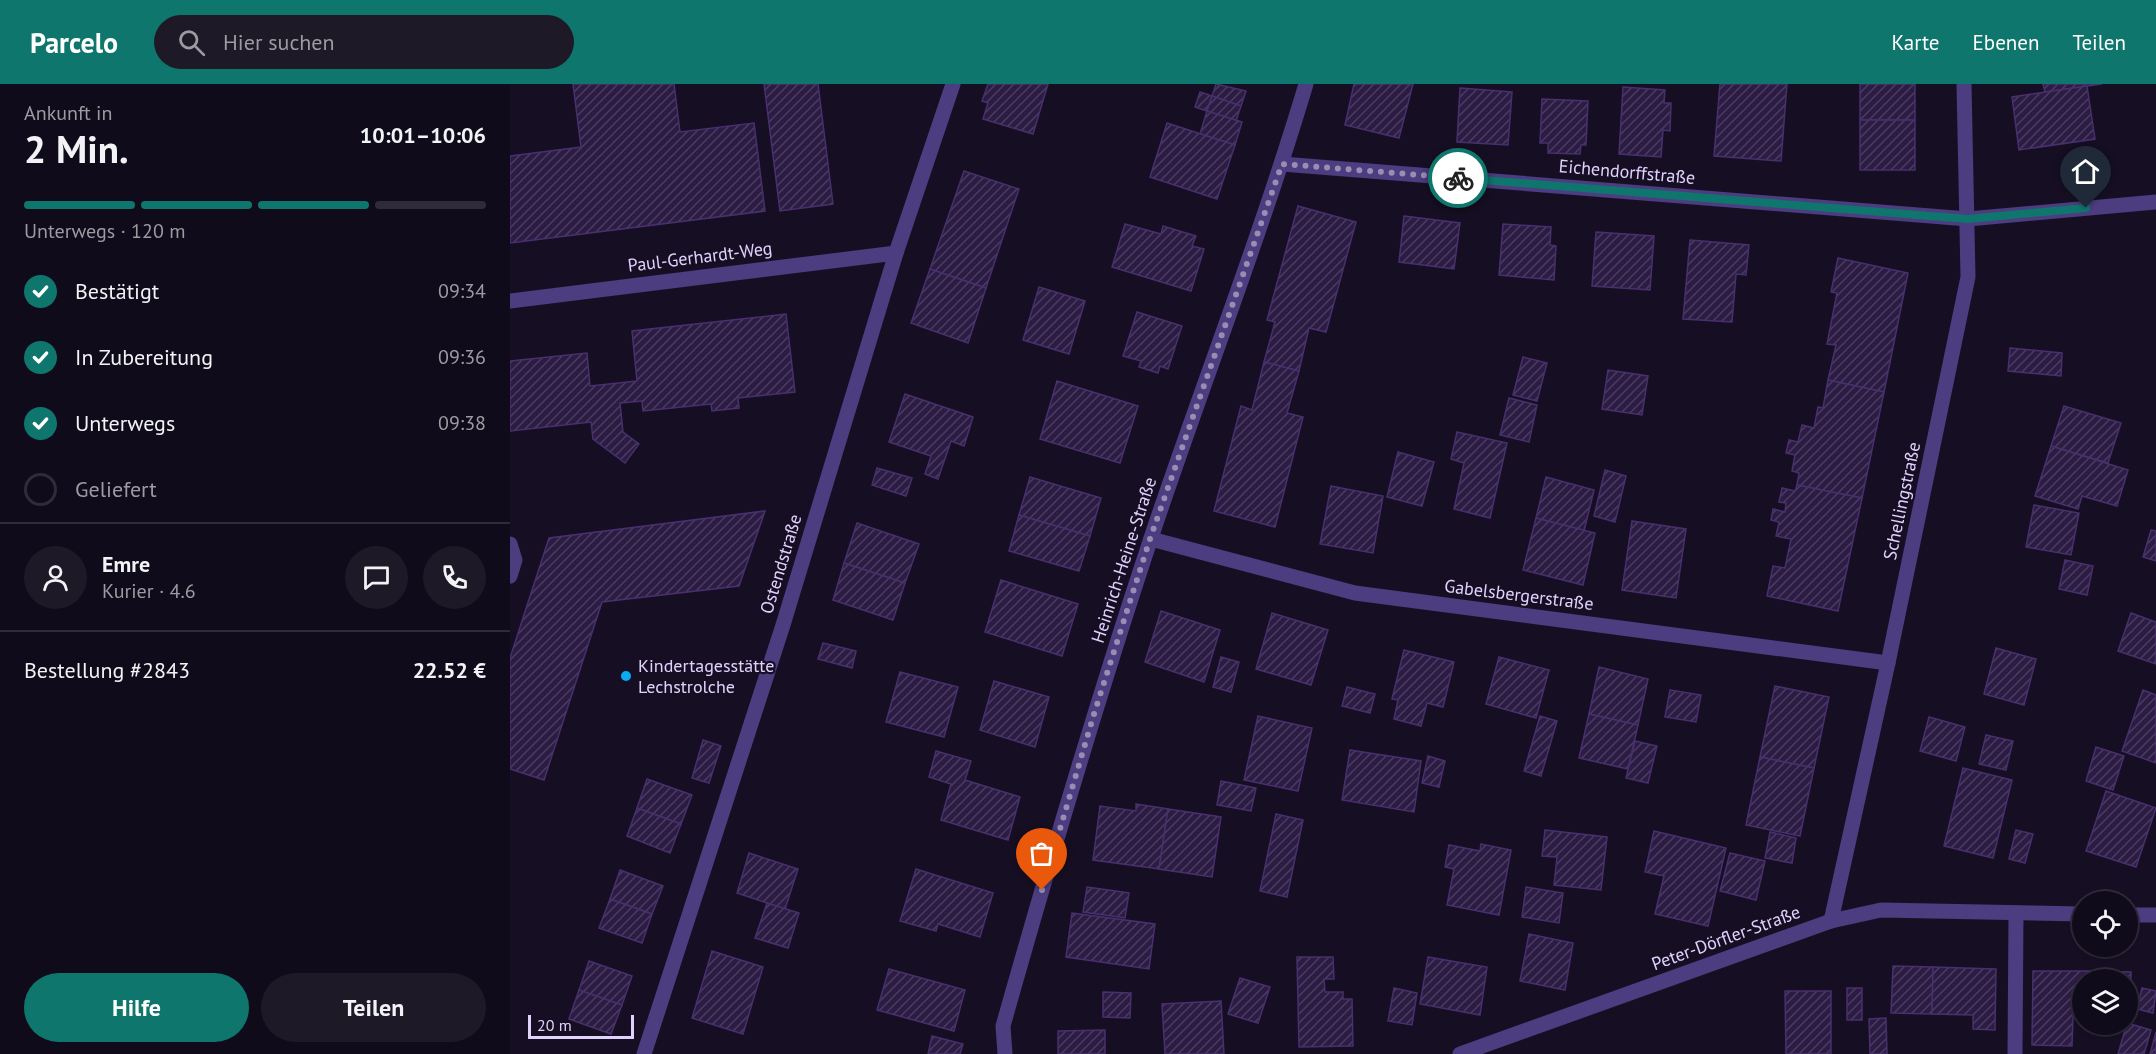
<!DOCTYPE html>
<html lang="de">
<head>
<meta charset="utf-8">
<style>
	body { margin:0; font-family:"PT Sans",sans-serif; background:#1e1927; color:#f1f3f6; height:100vh; display:flex; flex-direction:column; font-size:22px; white-space:nowrap }
	* { box-sizing:border-box; margin:0 }
	p { font-size:20px; color:#9c9ba2 }
	.icon { flex:none; width:33px; height:33px; fill:none; stroke:currentColor; stroke-width:2; stroke-linecap:round; stroke-linejoin:round }
	.map { position:relative; flex:1; overflow:hidden }
	.drawer { display:flex; flex-direction:column; background:#100b1a; width:510px }
	.drawer>* { flex:none }
	.tools { position:absolute; left:1562px; top:807px; display:grid; gap:12px }
	.tools a { display:grid; place-items:center; width:66px; height:66px; border-radius:50%; background:#100b1a; box-shadow:0 2px 4px #0004,0 0 0 2px #302b39; font-size:30px }
	.scale { position:absolute; left:18px; bottom:15px; width:106px; box-sizing:border-box; padding-left:6px; border:3px solid #e0d2fd; border-top:0; font-size:16px; line-height:21px; white-space:nowrap; color:#e0d2fd; -webkit-text-stroke:4px #160f23; paint-order:stroke }
	.pin { position:absolute; display:grid; place-items:center; width:51px; height:51px; color:#fff; margin:-62px -26px; border-radius:50% 50% 50% 0; rotate:-45deg; box-shadow:0 0 6px #0007 }
	.pin .icon { rotate:45deg }
	.courier { position:absolute; display:grid; place-items:center; width:60px; height:60px; margin:-30px; border:4px solid #0f766e; border-radius:50%; background:#fff; color:#222; box-shadow:0 2px 8px #0007 }
	.head em { font-style:normal; font-weight:600 }
	.head div { display:flex; flex-direction:column-reverse }
	.head { display:flex; align-items:center; justify-content:space-between; height:102px; padding:0 24px }
	h1 { font-size:39px; font-weight:600; line-height:45px }
	.bar { display:grid; grid-template-columns:repeat(4,1fr); gap:9px 6px; align-content:center; height:72px; padding:0 24px }
	.bar i { height:8px; border-radius:4px; background:#302b39 }
	.bar .on { background:#0f766e }
	.bar p { grid-column:span 4 }
	.line { display:flex; align-items:center; gap:15px; padding:0 24px; border-top:2px solid #302b39 }
	.line div { flex:1 }
	.round { display:grid; place-items:center; flex:none; width:63px; height:63px; border-radius:32px; background:#1e1927 }
	ol { padding:0 24px; list-style:none }
	li { display:flex; align-items:center; gap:18px; height:66px }
	li p { margin-inline-start:auto }
	li .icon { padding:6px; border-radius:50%; background:#0f766e; color:#fff; stroke-width:4 }
	li:last-child { color:#9c9ba2 }
	li i { width:33px; height:33px; border:3px solid #302b39; border-radius:50% }
	.action { display:flex; gap:12px; margin-top:auto; padding:12px 24px }
	.action a { flex:1; height:69px; border-radius:36px; background:#0f766e; color:#fff; font-size:24px; font-weight:600; line-height:69px; text-align:center }
	.action a+a { background:#1e1927; color:#f1f3f6 }
	header { display:flex; align-items:center; gap:36px; box-sizing:border-box; height:84px; padding:0 30px; background:#0f766e; color:#fff }
	header strong { font-size:28px }
	nav { display:flex; gap:33px; margin-inline-start:auto; font-size:21px }
	.search { width:420px; height:54px; background:#1e1927; display:flex; align-items:center; gap:15px; box-sizing:border-box; padding:0 21px; border-radius:33px; color:#9c9ba2; font-size:22px }
	main { display:flex; flex:1; min-height:0 }
	.map>svg:first-child { display:block }
</style>
</head>
<body>
<header>
<strong>Parcelo</strong>
<div class="search"><svg class="icon" aria-label="search" viewBox="0 0 24 24"><circle cx="10" cy="10" r="6"/><path d="M15 15l6 6"/></svg>Hier suchen</div>
<nav><a>Karte</a><a>Ebenen</a><a>Teilen</a></nav>
</header>
<main>
<section class="drawer">
<div class="head"><div><h1>2 Min.</h1><p>Ankunft in</p></div><em>10:01–10:06</em></div>
<div class="bar"><i class="on"></i><i class="on"></i><i class="on"></i><i></i><p>Unterwegs · 120 m</p></div>
<ol>
<li><svg class="icon" aria-label="check" viewBox="0 0 24 24"><path d="M5 12l5 5 9-10"/></svg>Bestätigt<p>09:34</p></li>
<li><svg class="icon" aria-label="check" viewBox="0 0 24 24"><path d="M5 12l5 5 9-10"/></svg>In Zubereitung<p>09:36</p></li>
<li><svg class="icon" aria-label="check" viewBox="0 0 24 24"><path d="M5 12l5 5 9-10"/></svg>Unterwegs<p>09:38</p></li>
<li><i></i>Geliefert</li>
</ol>
<div class="line" style="height:108px"><a class="round"><svg class="icon" aria-label="person" viewBox="0 0 24 24"><circle cx="12" cy="8" r="4"/><path d="M4 21q1-7 8-7t8 7"/></svg></a><div><b>Emre</b><p>Kurier · 4.6</p></div><a class="round"><svg class="icon" aria-label="chat" viewBox="0 0 24 24"><path d="M4 5h16v11H9l-5 4z"/></svg></a><a class="round"><svg class="icon" aria-label="phone" viewBox="0 0 24 24"><path d="M5 4h4l2 5-3 2q2 4 5 5l2-3 5 2v4C11 20 4 13 5 4z"/></svg></a></div>
<div class="line" style="height:78px"><div>Bestellung #2843</div><b>22.52 €</b></div>
<div class="action"><a>Hilfe</a><a>Teilen</a></div>
</section>
<div class="map">
<svg width="1646" height="970" viewBox="0 0 1646 970">
	<defs>
		<pattern id="building-hatch" width="6" height="6" patternUnits="userSpaceOnUse" patternTransform="scale(1.5)"><rect width="6" height="6" fill="#2c1c43"/><path d="M-1 1l2-2M0 6l6-6M5 7l2-2" fill="none" stroke="#4a3c5f"/></pattern>
	</defs>
	<rect width="100%" height="100%" fill="#160f23"/>
	<g fill="url(#building-hatch)" stroke="#482f6e" stroke-width="1.5">
		<polygon points="63,0 164,0 170,48 244,39 255,127 0,159 0,72 71,63"/>
		<polygon points="254,0 308,0 323,120 270,127"/>
		<polygon points="478,0 538,0 523,50 473,35 478,19 472,17"/>
		<polygon points="706,0 736,7 731,22 702,12"/>
		<polygon points="844,0 903,0 889,54 835,41"/>
		<polygon points="1210,0 1277,0 1271,77 1204,72"/>
		<rect x="1350" y="0" width="55" height="36"/>
		<polygon points="1533,0 1592,0 1535,8"/>
		<polygon points="1577,2 1585,55 1509,66 1502,13"/>
		<polygon points="1113,3 1155,6 1154,19 1161,19 1160,47 1153,46 1151,73 1109,70"/>
		<polygon points="950,4 1002,8 998,61 947,58"/>
		<polygon points="690,8 702,12 697,27 685,23"/>
		<polygon points="702,12 731,22 726,37 697,27"/>
		<polygon points="1032,15 1078,17 1076,61 1071,61 1070,70 1038,69 1038,59 1030,59"/>
		<polygon points="697,27 732,38 725,61 690,50"/>
		<rect x="1350" y="36" width="55" height="50"/>
		<polygon points="657,39 725,61 707,115 640,93"/>
		<polygon points="454,87 509,105 476,204 420,185"/>
		<polygon points="788,122 846,138 816,248 799,244 789,287 754,278 765,238 757,236"/>
		<polygon points="894,132 950,139 944,185 889,178"/>
		<polygon points="615,140 651,150 653,142 686,152 682,162 694,165 681,207 602,183"/>
		<polygon points="993,140 1041,143 1040,161 1046,162 1044,196 989,191"/>
		<polygon points="1086,148 1144,152 1140,206 1082,202"/>
		<polygon points="1180,156 1239,161 1236,191 1226,190 1222,238 1173,235"/>
		<polygon points="1328,174 1398,189 1374,308 1318,296 1326,261 1317,260 1327,209 1321,208"/>
		<polygon points="420,185 476,204 458,259 401,239"/>
		<polygon points="529,203 575,217 559,270 513,256"/>
		<polygon points="627,228 672,242 658,285 650,282 648,289 629,283 631,277 613,272"/>
		<polygon points="276,230 285,308 228,314 229,324 202,327 201,320 133,327 132,317 110,319 113,348 129,360 115,379 83,355 81,338 0,347 0,277 77,269 80,302 127,297 122,247"/>
		<polygon points="1500,264 1552,269 1551,292 1498,287"/>
		<polygon points="1013,273 1037,279 1027,317 1003,311"/>
		<polygon points="754,278 789,287 777,329 793,333 765,443 704,427 731,322 742,326"/>
		<polygon points="1098,286 1138,292 1132,331 1092,325"/>
		<polygon points="1318,296 1374,308 1352,414 1287,401 1289,389 1282,387 1285,371 1276,369 1279,356 1288,358 1292,341 1304,344 1308,323 1313,324"/>
		<polygon points="547,297 628,322 610,379 530,355"/>
		<polygon points="395,310 463,333 454,362 441,357 428,395 415,390 421,372 379,358"/>
		<polygon points="999,314 1027,321 1019,358 990,351"/>
		<polygon points="1554,322 1611,339 1598,379 1541,362"/>
		<polygon points="947,348 997,359 980,434 944,425 954,379 941,375"/>
		<polygon points="1541,362 1618,386 1607,422 1572,412 1568,425 1525,412"/>
		<polygon points="888,368 924,378 912,422 877,413"/>
		<polygon points="367,384 402,394 396,412 362,401"/>
		<polygon points="1095,386 1116,392 1105,438 1084,432"/>
		<polygon points="520,393 591,414 580,452 509,431"/>
		<polygon points="1036,393 1084,406 1074,447 1026,434"/>
		<polygon points="1287,401 1352,414 1328,527 1257,512 1263,482 1275,484 1281,455 1266,452 1269,438 1261,436 1263,425 1275,428 1276,419 1269,418 1272,404 1285,407"/>
		<polygon points="821,402 873,412 863,469 810,460"/>
		<polygon points="1524,421 1569,429 1561,471 1516,463"/>
		<polygon points="255,427 229,502 92,518 34,696 0,685 0,574 39,454"/>
		<polygon points="509,431 580,452 569,487 499,467"/>
		<polygon points="1026,434 1085,449 1073,501 1013,486"/>
		<polygon points="1122,437 1176,445 1166,514 1112,506"/>
		<polygon points="347,439 409,460 395,499 334,479"/>
		<polygon points="1641,446 1646,447 1646,477 1633,473"/>
		<polygon points="1555,476 1583,482 1577,511 1549,505"/>
		<polygon points="334,479 395,499 383,536 323,516"/>
		<polygon points="491,496 568,520 552,572 475,548"/>
		<polygon points="651,527 710,546 694,598 635,578"/>
		<polygon points="762,529 818,546 801,601 746,585"/>
		<polygon points="1621,529 1646,538 1646,580 1608,567"/>
		<polygon points="313,559 346,567 342,584 308,575"/>
		<polygon points="1486,564 1526,575 1514,621 1474,610"/>
		<polygon points="894,566 944,578 933,623 917,619 911,642 884,635 888,616 882,615"/>
		<polygon points="711,573 729,578 721,608 703,603"/>
		<polygon points="989,573 1039,586 1026,634 976,620"/>
		<polygon points="1089,583 1138,595 1128,641 1079,630"/>
		<polygon points="390,588 448,603 434,653 376,638"/>
		<polygon points="484,597 539,613 525,663 470,646"/>
		<polygon points="1265,602 1319,613 1304,684 1250,673"/>
		<polygon points="837,603 865,610 860,629 832,622"/>
		<polygon points="1160,606 1191,611 1186,638 1155,633"/>
		<polygon points="1633,606 1646,611 1646,679 1612,667"/>
		<polygon points="1079,630 1128,641 1118,685 1069,674"/>
		<polygon points="748,632 802,644 788,707 734,696"/>
		<polygon points="1030,632 1047,637 1031,692 1014,687"/>
		<polygon points="1419,633 1455,643 1446,677 1410,667"/>
		<polygon points="1476,651 1503,657 1496,686 1469,680"/>
		<polygon points="193,656 211,662 199,699 182,694"/>
		<polygon points="1125,657 1147,662 1138,699 1116,694"/>
		<polygon points="1586,663 1614,672 1603,706 1576,697"/>
		<polygon points="840,666 911,677 904,728 832,716"/>
		<polygon points="426,667 461,677 455,696 510,713 498,756 431,736 441,700 419,693"/>
		<polygon points="918,672 935,677 929,703 912,699"/>
		<polygon points="1250,673 1304,684 1290,752 1236,741"/>
		<polygon points="1453,684 1502,696 1483,774 1434,762"/>
		<polygon points="137,695 182,711 171,740 127,724"/>
		<polygon points="711,697 746,704 741,727 707,721"/>
		<polygon points="1596,707 1646,724 1626,783 1576,767"/>
		<polygon points="626,720 658,725 649,785 583,776 590,722 626,727"/>
		<polygon points="127,724 171,740 160,769 117,752"/>
		<polygon points="658,725 711,733 702,793 649,785"/>
		<polygon points="766,730 793,736 777,813 750,807"/>
		<polygon points="1035,746 1097,753 1091,806 1044,801 1047,773 1032,772"/>
		<polygon points="1506,746 1523,750 1515,779 1499,775"/>
		<polygon points="1144,747 1216,764 1198,842 1145,830 1154,792 1135,788"/>
		<polygon points="1260,748 1286,754 1282,779 1255,774"/>
		<polygon points="971,760 1001,766 989,831 937,821 944,785 935,783 939,761 970,767"/>
		<polygon points="239,769 288,785 275,825 227,809"/>
		<polygon points="1220,769 1255,777 1246,816 1210,807"/>
		<polygon points="406,785 483,809 470,853 428,840 426,847 390,837"/>
		<polygon points="110,786 153,802 142,830 100,815"/>
		<polygon points="577,803 619,809 615,834 573,828"/>
		<polygon points="1016,803 1053,809 1049,839 1012,833"/>
		<polygon points="100,815 142,830 132,859 89,844"/>
		<polygon points="257,819 289,829 278,864 245,854"/>
		<polygon points="562,829 645,840 639,885 556,873"/>
		<polygon points="1019,850 1063,859 1055,906 1010,897"/>
		<polygon points="202,867 253,883 233,950 182,934"/>
		<polygon points="787,873 823,873 824,895 814,895 815,908 833,908 833,915 842,915 843,962 789,963"/>
		<polygon points="918,873 977,883 970,931 910,920"/>
		<polygon points="79,877 122,892 112,921 69,906"/>
		<polygon points="1383,882 1423,883 1422,930 1381,929"/>
		<polygon points="1423,883 1486,885 1485,946 1463,945 1463,931 1422,930"/>
		<polygon points="379,885 455,906 444,947 367,926"/>
		<polygon points="1523,887 1580,887 1580,896 1572,896 1572,933 1563,933 1562,962 1522,961"/>
		<polygon points="1580,887 1621,888 1620,933 1617,933 1617,896 1580,896"/>
		<polygon points="730,894 760,903 748,939 718,930"/>
		<polygon points="884,904 907,909 902,941 878,937"/>
		<rect x="1337" y="904" width="15" height="32"/>
		<polygon points="1632,904 1646,907 1643,929 1627,925"/>
		<polygon points="69,906 112,921 101,950 59,935"/>
		<polygon points="1275,907 1321,907 1321,970 1276,970"/>
		<polygon points="593,908 621,909 620,934 593,933"/>
		<polygon points="711,917 714,970 655,970 652,920"/>
		<polygon points="1376,934 1377,970 1360,970 1359,935"/>
		<polygon points="1617,939 1641,946 1634,970 1608,970"/>
		<polygon points="595,946 595,970 548,970 548,947"/>
		<polygon points="1646,948 1646,970 1640,970"/>
		<polygon points="422,952 453,960 450,970 418,970"/>
	</g>
	<g fill="none" stroke-linecap="round" stroke-linejoin="round">
		<g stroke="#4c3c80" stroke-width="15">
			<polyline points="772,80 1458,135 1646,118"/>
			<polyline points="0,217 386,169"/>
			<polyline points="641,455 845,509 1378,579"/>
			<polyline points="0,460 5,476 0,492"/>
			<polyline points="1617,831 1646,831"/>
			<polyline points="1321,837 1378,579 1458,193 1454,0"/>
			<polyline points="134,970 273,541 386,169 443,0"/>
			<path d="M495 970 493 942C539 779 587 617 640 457 691 304 750 154 796 0"/>
			<polyline points="950,970 1321,837 1371,826 1572,830"/>
			<polyline points="1505,970 1506,829"/>
		</g>
	</g>
	<g fill="none" stroke-linecap="round" stroke-linejoin="round">
		<polyline stroke="#998eb1" stroke-width="6" stroke-dasharray="0 10.8" points="532,806 584,630 640,455 772,80 948,94"/>
		<polyline stroke="#0f766e" stroke-width="8" points="948,94 1458,135 1576,124"/>
	</g>
	<circle fill="#09acf2" stroke="#160f23" stroke-width="2" cx="116" cy="592" r="6"/>
	<g text-anchor="middle" stroke-width="4.5" stroke-linejoin="round" paint-order="stroke">
		<g font-size="18" fill="#e0d2fd" stroke="#160f23">
			<text transform="translate(1117 88) rotate(5)" y="6">Eichendorffstraße</text>
			<text transform="translate(190 173) rotate(-7)" y="6">Paul-Gerhardt-Weg</text>
			<text transform="translate(1392 417) rotate(-78)" y="6">Schellingstraße</text>
			<text transform="translate(614 476) rotate(-72)" y="6">Heinrich-Heine-Straße</text>
			<text transform="translate(271 480) rotate(-73)" y="6">Ostendstraße</text>
			<text transform="translate(1009 511) rotate(7)" y="6">Gabelsbergerstraße</text>
			<text transform="translate(1216 854) rotate(-20)" y="6">Peter-Dörfler-Straße</text>
		</g>
		<g font-size="18" fill="#e0d2fd" stroke="#160f23" text-anchor="start">
			<text x="128" y="588">Kindertagesstätte<tspan x="128" dy="21">Lechstrolche</tspan></text>
		</g>
	</g>
</svg>
<div class="tools">
<a><svg class="icon" aria-label="locate" viewBox="0 0 24 24"><circle cx="12" cy="12" r="6"/><path d="M12 2v4M12 18v4M2 12h4M18 12h4"/></svg></a>
<a><svg class="icon" aria-label="layers" viewBox="0 0 24 24"><path d="M12 4l9 5-9 5-9-5zM3 14l9 5 9-5"/></svg></a>
</div>
<div class="scale">20 m</div>
<div class="pin" style="left:532px;top:806px;background:#ea580c"><svg class="icon" aria-label="bag" viewBox="0 0 24 24"><path d="M5 8h14l-1 12H6zM9 8a3 3 0 0 1 6 0"/></svg></div>
<div class="pin" style="left:1576px;top:124px;background:#1f2937"><svg class="icon" aria-label="home" viewBox="0 0 24 24"><path d="M3 11l9-7 9 7M6 9v11h12V9"/></svg></div>
<div class="courier" style="left:948px;top:94px"><svg class="icon" aria-label="bike" viewBox="0 0 24 24"><circle cx="6" cy="16" r="4"/><circle cx="18" cy="16" r="4"/><path d="M6 16l4-8h5l3 8M10 8l3 8H6M13 5h3"/></svg></div>
</div>
</main>
</body>
</html>
